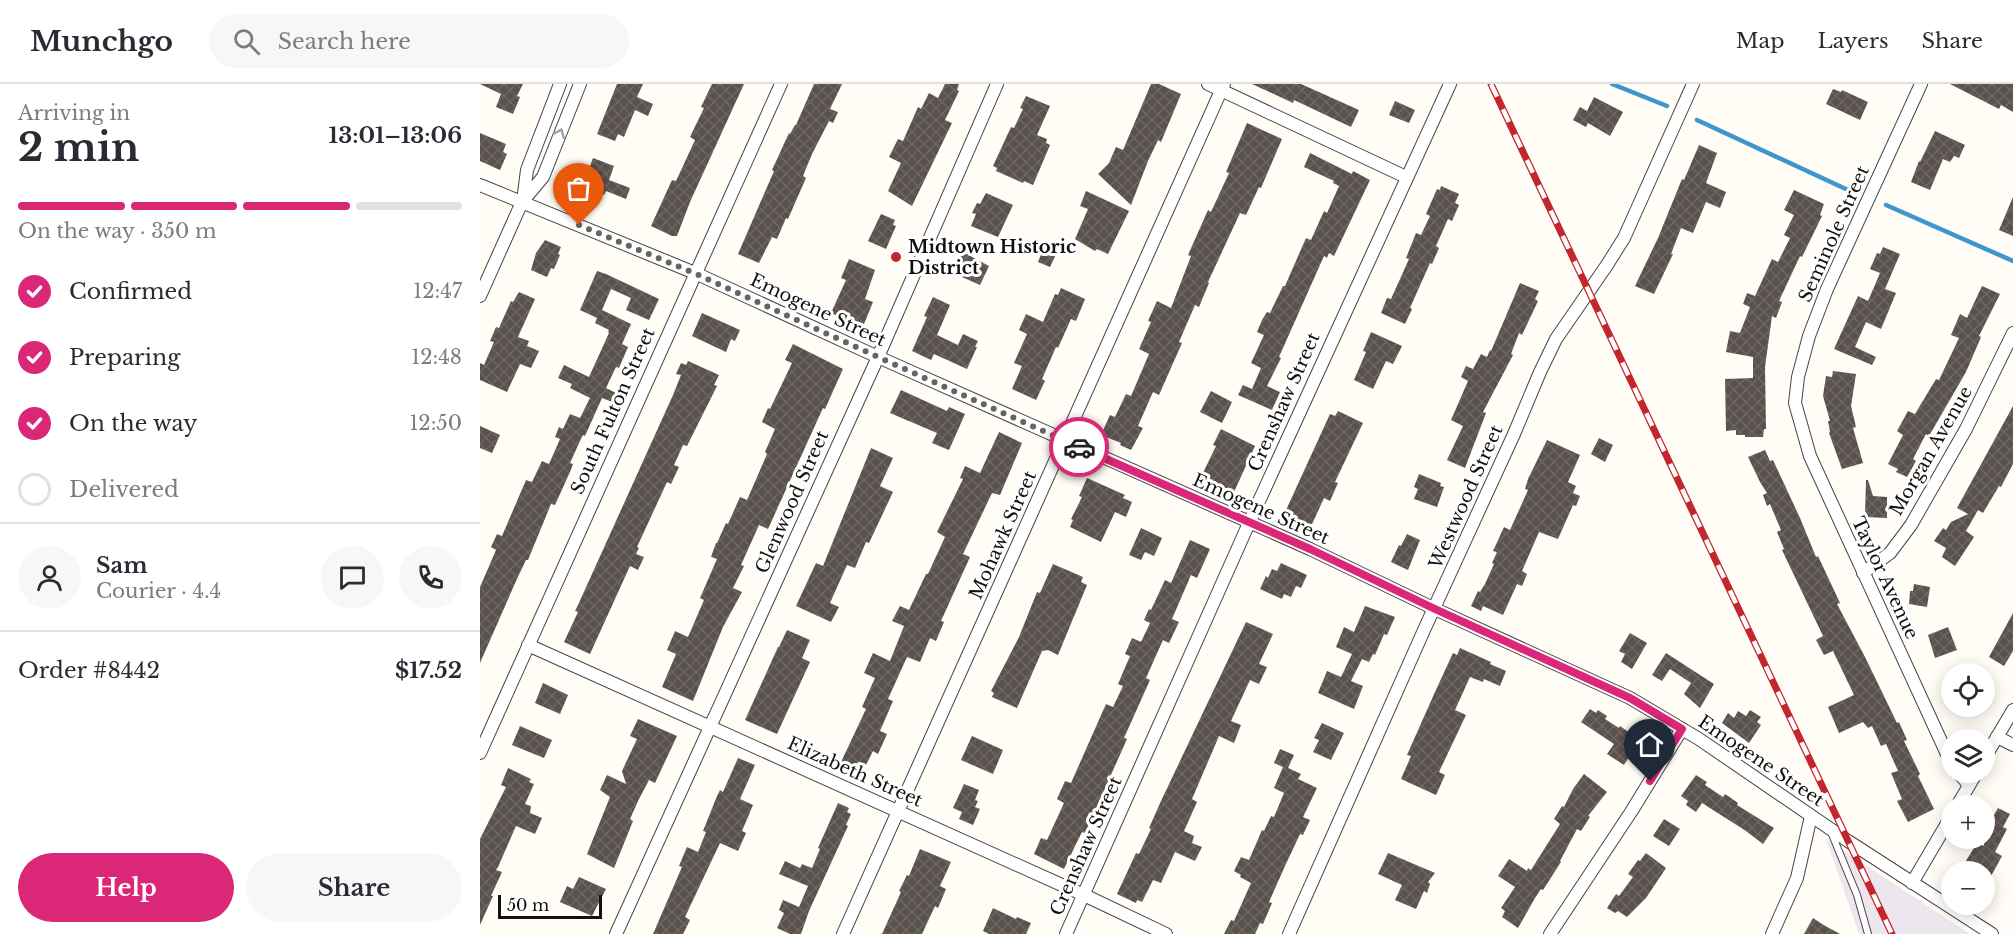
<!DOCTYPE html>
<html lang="en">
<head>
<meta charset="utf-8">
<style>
	body { margin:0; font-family:"Libre Baskerville",serif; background:#f7f7f7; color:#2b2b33; height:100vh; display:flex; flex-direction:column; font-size:22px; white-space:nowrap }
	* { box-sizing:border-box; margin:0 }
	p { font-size:20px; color:#7c7c81 }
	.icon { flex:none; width:33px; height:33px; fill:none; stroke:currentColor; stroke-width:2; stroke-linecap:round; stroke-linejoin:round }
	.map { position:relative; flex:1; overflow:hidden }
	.drawer { display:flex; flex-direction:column; background:#fff; width:480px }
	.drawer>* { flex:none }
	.buttons { position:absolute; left:1461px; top:579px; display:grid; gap:12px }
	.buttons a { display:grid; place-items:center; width:54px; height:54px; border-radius:50%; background:#fff; box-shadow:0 3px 15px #0003; font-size:30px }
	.scale { position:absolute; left:18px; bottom:15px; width:104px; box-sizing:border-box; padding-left:6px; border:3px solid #111; border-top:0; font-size:16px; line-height:21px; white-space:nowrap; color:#111; -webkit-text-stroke:4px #fff; paint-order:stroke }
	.pin { position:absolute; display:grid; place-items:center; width:51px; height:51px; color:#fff; margin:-62px -26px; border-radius:50% 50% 50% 0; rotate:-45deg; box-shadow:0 0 6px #0007 }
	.pin .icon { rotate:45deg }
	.courier { position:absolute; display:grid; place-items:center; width:60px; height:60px; margin:-30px; border:4px solid #db2777; border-radius:50%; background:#fff; color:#222; box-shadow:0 2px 8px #0007 }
	.overview em { font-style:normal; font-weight:700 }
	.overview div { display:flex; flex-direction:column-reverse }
	.overview { display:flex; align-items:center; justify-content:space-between; height:102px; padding:0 18px }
	h1 { font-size:39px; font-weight:700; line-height:45px }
	.bar { display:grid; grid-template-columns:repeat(4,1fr); gap:9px 6px; align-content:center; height:72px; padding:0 18px }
	.bar i { height:8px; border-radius:4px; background:#e1e1e2 }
	.bar .active { background:#db2777 }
	.bar p { grid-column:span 4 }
	.line { display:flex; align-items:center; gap:15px; padding:0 18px; border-top:2px solid #e1e1e2 }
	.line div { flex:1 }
	.round { display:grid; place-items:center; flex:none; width:63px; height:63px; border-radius:32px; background:#f7f7f7 }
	ol { padding:0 18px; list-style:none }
	li { display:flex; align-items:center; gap:18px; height:66px }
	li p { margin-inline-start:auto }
	li .icon { padding:6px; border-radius:50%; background:#db2777; color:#fff; stroke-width:4 }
	li:last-child { color:#7c7c81 }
	li i { width:33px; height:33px; border:3px solid #e1e1e2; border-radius:50% }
	.action { display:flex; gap:12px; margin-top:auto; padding:12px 18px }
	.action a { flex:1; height:69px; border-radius:36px; background:#db2777; color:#fff; font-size:24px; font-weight:700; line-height:69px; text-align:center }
	.action a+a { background:#f7f7f7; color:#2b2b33 }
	header { display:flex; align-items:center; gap:36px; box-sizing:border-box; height:84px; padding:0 30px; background:#fff; border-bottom:2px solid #e1e1e2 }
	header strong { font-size:28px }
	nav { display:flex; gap:33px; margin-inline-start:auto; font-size:21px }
	.search { width:420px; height:54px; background:#f7f7f7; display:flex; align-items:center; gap:15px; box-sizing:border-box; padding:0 21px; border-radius:33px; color:#7c7c81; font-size:22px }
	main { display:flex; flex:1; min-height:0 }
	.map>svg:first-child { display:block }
</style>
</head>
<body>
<header>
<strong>Munchgo</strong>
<div class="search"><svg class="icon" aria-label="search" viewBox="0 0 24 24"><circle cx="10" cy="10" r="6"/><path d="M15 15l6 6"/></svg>Search here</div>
<nav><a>Map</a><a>Layers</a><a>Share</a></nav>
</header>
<main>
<section class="drawer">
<div class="overview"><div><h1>2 min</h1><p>Arriving in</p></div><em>13:01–13:06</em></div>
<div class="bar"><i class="active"></i><i class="active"></i><i class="active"></i><i></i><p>On the way · 350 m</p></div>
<ol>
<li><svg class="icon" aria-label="check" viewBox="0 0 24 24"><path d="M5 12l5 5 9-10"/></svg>Confirmed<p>12:47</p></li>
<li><svg class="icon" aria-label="check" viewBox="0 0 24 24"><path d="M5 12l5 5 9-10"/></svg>Preparing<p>12:48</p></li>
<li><svg class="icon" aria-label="check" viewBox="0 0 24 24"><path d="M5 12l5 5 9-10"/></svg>On the way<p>12:50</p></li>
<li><i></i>Delivered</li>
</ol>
<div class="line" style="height:108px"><a class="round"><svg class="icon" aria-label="person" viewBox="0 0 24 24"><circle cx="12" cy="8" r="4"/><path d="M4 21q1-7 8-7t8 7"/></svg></a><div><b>Sam</b><p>Courier · 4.4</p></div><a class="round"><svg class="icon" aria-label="chat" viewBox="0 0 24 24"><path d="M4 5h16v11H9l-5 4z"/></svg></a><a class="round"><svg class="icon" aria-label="phone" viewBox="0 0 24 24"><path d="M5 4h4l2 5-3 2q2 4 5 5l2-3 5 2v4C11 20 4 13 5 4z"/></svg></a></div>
<div class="line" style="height:78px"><div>Order #8442</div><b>$17.52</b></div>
<div class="action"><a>Help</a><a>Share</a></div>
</section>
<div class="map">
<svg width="1533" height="850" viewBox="0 0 1533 850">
	<defs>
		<pattern id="building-cross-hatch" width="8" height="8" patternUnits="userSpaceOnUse" patternTransform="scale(1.5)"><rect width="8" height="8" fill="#5a524d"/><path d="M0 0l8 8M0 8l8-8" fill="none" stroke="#6d6662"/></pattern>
	</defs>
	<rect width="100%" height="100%" fill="#fffdf5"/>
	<polygon fill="#eee6ef" points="1346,755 1490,850 1379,850"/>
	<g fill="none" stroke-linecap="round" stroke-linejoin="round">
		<g stroke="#3f96cf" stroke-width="4.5">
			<polyline points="1132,0 1187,22"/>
			<polyline points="1217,36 1368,106"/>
			<polyline points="1406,121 1533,177"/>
		</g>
	</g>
	<g fill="url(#building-cross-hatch)">
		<polygon points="0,0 43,0 37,12 40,13 33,30 16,23 21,10"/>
		<polygon points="137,0 163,0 157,13 173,20 168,32 155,26 144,53 138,50 135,57 117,50"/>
		<polygon points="232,0 264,0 210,118 197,152 192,152 171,142 192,96 196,97 215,56 210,53 224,24 221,23"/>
		<polygon points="334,0 362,0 350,25 358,28 353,39 349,37 332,70 323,92 326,94 308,135 306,134 297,155 292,153 279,179 258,170 294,87 292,86 309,49 310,50 315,41 316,41"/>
		<polygon points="465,0 479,0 477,6 479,7 465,36 472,39 432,122 408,107 421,79 409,73 418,55 423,57 438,23 441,25 449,9 458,14"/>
		<polygon points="671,0 679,0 701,10 681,58 678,56 668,77 651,121 618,90 629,79 636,63 643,66"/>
		<polygon points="772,0 821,0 879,26 871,43 814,16 813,19"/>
		<polygon points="1470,0 1533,0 1533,28 1521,21 1519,25"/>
		<polygon points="1353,5 1361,8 1362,6 1388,18 1380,36 1346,20"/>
		<polygon points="546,12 570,22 557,51 567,55 566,59 570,61 553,101 544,97 543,99 516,87 517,84 513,82 531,43 534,44 543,25 540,24"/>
		<polygon points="1114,13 1143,28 1130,52 1108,39 1106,43 1093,36 1100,23 1107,27"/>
		<polygon points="915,17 935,26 929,39 909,31"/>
		<polygon points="767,39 802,55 781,104 779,103 766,131 760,129 728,198 729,199 719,223 715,221 699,258 702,259 679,311 673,308 658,342 663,344 651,366 640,361 641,359 621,351 630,331 635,333 646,310 651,312 669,270 659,265 671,238 668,237 677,217 691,224 711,172 708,171 728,126 731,128 749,89 746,88"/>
		<polygon points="1455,47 1485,61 1479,74 1474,72 1470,78 1463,75 1450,106 1431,98 1439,77 1440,78"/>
		<polygon points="0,49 26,60 23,68 27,70 20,86 0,77"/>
		<polygon points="1219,61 1237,69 1226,99 1246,108 1240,124 1226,118 1213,149 1201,144 1191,170 1193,170 1174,210 1155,202 1178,154 1202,95 1204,96"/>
		<polygon points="830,69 872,90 873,87 890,96 854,172 849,169 847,174 844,172 799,273 801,274 787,302 800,308 792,326 758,311 763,301 772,305 781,284 771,279 784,251 777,248 782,236 787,228 790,229 803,202 805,202 826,154 831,156 844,127 847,129 859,102 853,99 854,97 824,83"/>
		<polygon points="113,74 134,82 129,96 150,104 146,115 126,107 124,111 119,109 116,117 102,112 105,104 102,103"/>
		<polygon points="961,102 979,110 975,119 979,121 972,137 968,135 956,162 959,164 952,180 950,179 930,224 932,225 925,240 901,229 907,214 911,215 929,175 926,174 936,149 941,151 950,132 946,130 957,105 960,106"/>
		<polygon points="1314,106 1344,120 1340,131 1342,132 1322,173 1320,172 1299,217 1302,218 1296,234 1292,232 1285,283 1286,345 1284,345 1283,353 1265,353 1265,351 1256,351 1256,346 1246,347 1245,295 1273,294 1273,273 1246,268 1250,247 1260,249 1270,223 1263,220 1267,209 1275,212 1292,175 1298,178 1310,154 1304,151 1314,131 1304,126"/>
		<polygon points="606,107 649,127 628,170 617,165 615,167 595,155 608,125 600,122"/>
		<polygon points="506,109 533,121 518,153 491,142 496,130 492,129 497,119 500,120"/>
		<polygon points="1533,113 1533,152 1519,146"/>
		<polygon points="401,130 415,136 413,141 416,142 406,165 388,157"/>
		<polygon points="65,156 81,163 78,170 80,171 74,185 71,184 67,193 51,186 56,169"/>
		<polygon points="565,160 578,166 570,183 558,178"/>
		<polygon points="1403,163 1420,170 1405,205 1416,209 1401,245 1386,238 1375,263 1396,273 1392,281 1354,265 1378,212 1388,217 1400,189 1390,185 1397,169 1400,170"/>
		<polygon points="483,168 509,182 500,201 473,189"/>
		<polygon points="369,175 395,186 385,215 393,218 384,240 379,238 377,241 351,229 366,196 361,194"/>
		<polygon points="117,187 126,190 179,215 169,236 146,226 151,214 131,205 122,226 151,240 142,260 148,263 139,284 136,283 126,304 146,314 143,322 122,314 105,352 103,351 100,357 90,379 93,380 90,388 75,421 71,420 48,476 46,476 36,497 0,579 0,503 16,466 11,463 17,450 22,452 46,396 52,398 62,377 69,380 80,355 75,353 79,343 83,345 90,330 100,334 110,314 90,304 92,300 78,294 84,281 109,293 129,249 128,248 129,246 115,239 117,234 100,226"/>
		<polygon points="1040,199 1059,207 1055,215 1058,217 1042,251 1039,249 1031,270 1033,271 1003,328 1006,329 985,384 967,376 983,342 971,336 988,297 981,293 986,282 993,285 1001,270 1007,273 1010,266 1011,267"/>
		<polygon points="1502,202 1520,210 1499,252 1501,253 1486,288 1449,352 1446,350 1433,375 1436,377 1427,393 1416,388 1418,385 1408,380 1423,351 1417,347 1428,327 1435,330 1456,295 1459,296 1479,254 1471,251 1480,230 1487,234"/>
		<polygon points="581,204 605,215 596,237 591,235 578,264 576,263 562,295 565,297 556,316 532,305 542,282 534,279 547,250 539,246 546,230 563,238 575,210 578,211"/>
		<polygon points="39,208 55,215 38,253 49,257 47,262 59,267 51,284 40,280 27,308 0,296 0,279 4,281 14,258 10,257 16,243 19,244 31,217 33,218"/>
		<polygon points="453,213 470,221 457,251 478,261 483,250 498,257 495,263 497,263 487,285 454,270 451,276 432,267 447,233 444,232"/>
		<polygon points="222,229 260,246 255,257 251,255 246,268 212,252"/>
		<polygon points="891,248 922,262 913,280 906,277 893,305 874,296 886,268 883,267"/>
		<polygon points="313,260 363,285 345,325 343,324 288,445 279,441 261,481 264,482 253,504 262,508 243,543 213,617 182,603 196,570 187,566 195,547 208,553 224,516 220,514 237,475 231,473 236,459 237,459 246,439 248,440 260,413 267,416 287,370 285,368 295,345 282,338 288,324 290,325 312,279 305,276"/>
		<polygon points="208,277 239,291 234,301 237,302 207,362 203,361 194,381 199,383 191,400 187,398 157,463 159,464 156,470 164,473 158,486 150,482 110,570 84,558 98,528 95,527 98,521 193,311 201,291 196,290 201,279 206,281"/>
		<polygon points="1353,287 1376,290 1371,322 1376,343 1373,344 1383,379 1362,385 1349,349 1350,348 1348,337 1350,337 1343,312 1346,292 1352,293"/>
		<polygon points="421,306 467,327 469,323 485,330 469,366 452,359 457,349 410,329"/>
		<polygon points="731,307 752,318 742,339 720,328"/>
		<polygon points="1533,322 1533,380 1521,403 1519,402 1503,429 1498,426 1486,447 1494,453 1475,482 1462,473 1466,464 1454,457 1463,444 1466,446 1471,438 1488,430 1477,424"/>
		<polygon points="858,327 883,339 855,398 858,399 850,417 844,414 828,449 801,437 850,330 855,332"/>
		<polygon points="0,342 20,351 12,369 0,364"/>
		<polygon points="741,345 775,362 754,408 721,393 736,362 733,361"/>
		<polygon points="519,348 542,359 520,411 512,409 483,470 490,473 461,537 464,538 456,557 450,554 440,578 427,573 408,615 413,617 400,647 407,650 398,670 393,667 379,695 360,687 363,679 361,678 386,625 382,623 395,594 384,589 393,569 410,577 424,542 412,537 420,522 429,526 446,490 448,490 465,453 457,448 483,395 480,394 485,382 500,389"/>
		<polygon points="1119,354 1133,361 1125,378 1111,370"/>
		<polygon points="1067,356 1100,371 1088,398 1096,402 1093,409 1100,412 1096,422 1093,421 1078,455 1059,448 1042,487 1047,490 1042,502 1037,500 1023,531 1003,522 1001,527 991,522 998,507 1000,508 1005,500 1014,480 1012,479 1017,468 1013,467 1024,443 1030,446 1048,406 1045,405 1048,395"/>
		<polygon points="391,364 413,374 400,402 413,408 389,459 386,458 375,484 367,481 350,519 359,523 351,538 316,522 336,479 343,482"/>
		<polygon points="1285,366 1290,377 1293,376 1320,434 1336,473 1338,472 1360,519 1357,520 1385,573 1417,639 1419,638 1427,656 1424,657 1440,690 1438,692 1454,725 1428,738 1417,717 1422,715 1411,689 1418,687 1406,660 1401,662 1392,642 1388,644 1383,638 1359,649 1348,623 1374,611 1353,567 1344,571 1336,556 1343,552 1302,466 1304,465 1297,448 1301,446 1290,420 1287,422 1283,411 1287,409 1280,398 1268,373"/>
		<polygon points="939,390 961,399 960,402 964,403 957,423 934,415 938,405 934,403"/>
		<polygon points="607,394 645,411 643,414 652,418 646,433 635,428 621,458 590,443 593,436 591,435 602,413 599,412"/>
		<polygon points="1386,396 1388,396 1393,412 1407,413 1407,434 1385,433"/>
		<polygon points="661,444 682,454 674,472 665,468 661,476 649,471"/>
		<polygon points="927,450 940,456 928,486 911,478 919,461 921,462"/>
		<polygon points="710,456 730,465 717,494 711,491 692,535 699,538 689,559 683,556 666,594 670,596 644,654 647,655 605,749 602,748 597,758 584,785 554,770 561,754 567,756 584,719 577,715 585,697 591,699 626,620 633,623 643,602 638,600 650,572 645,570 652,554 661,558 670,539 664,536 669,525 671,526 685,496 691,499"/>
		<polygon points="801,479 827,491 821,504 816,502 811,513 804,510 802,515 780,505 786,492 788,494 792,485 797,487"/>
		<polygon points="573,480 603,493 601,498 607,501 578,571 568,566 562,567 537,624 512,613 514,609 511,607 539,553 557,508 560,509"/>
		<polygon points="1434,500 1450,503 1447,523 1429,520 1430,507 1433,507"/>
		<polygon points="885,522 915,533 907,551 904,550 895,571 893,570 889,578 882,575 871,597 883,602 874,625 838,609 847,587 861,593 872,570 856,563 864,543 874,548"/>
		<polygon points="1533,529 1533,567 1524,582 1509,573"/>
		<polygon points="766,538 793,550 779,580 787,583 779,600 770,596 751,637 761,641 754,659 739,652 712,715 717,718 704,747 714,752 712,759 722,763 715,777 695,768 681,799 673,796 662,818 657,816 656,819 637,810 656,769 659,770 671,745 669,744 681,717"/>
		<polygon points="1468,543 1477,566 1455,574 1448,551"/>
		<polygon points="307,546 330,556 322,574 330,578 297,650 265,636 298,563 299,563"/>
		<polygon points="1150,549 1167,559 1152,585 1141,578 1145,570 1139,567"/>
		<polygon points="980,564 1011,578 1010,580 1026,587 1020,602 1004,595 1003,598 990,593 975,626 986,631 959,688 965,691 956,711 921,695 931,672 927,671 955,608 973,569 977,571"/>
		<polygon points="1186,569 1234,600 1220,624 1204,610 1211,599 1190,585 1182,597 1172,591"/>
		<polygon points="63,599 88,611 80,630 55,619"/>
		<polygon points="1110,625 1116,629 1118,626 1127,632 1125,635 1139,644 1140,642 1160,656 1144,681 1127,670 1134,660 1101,638"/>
		<polygon points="1270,626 1281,633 1277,638 1281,641 1269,659 1242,639 1248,629 1254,634 1258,627 1266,632"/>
		<polygon points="158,635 197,652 175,699 169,696 159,715 150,735 153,737 134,784 107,770 130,713 120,706 127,691 146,700 142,687 157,655 150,652"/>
		<polygon points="842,639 864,649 851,676 833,668 839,656 834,654"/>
		<polygon points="40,642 72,656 64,674 32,661"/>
		<polygon points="492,652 523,666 513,690 481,676"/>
		<polygon points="800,665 814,671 808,684 821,690 818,695 837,704 823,733 830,736 823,751 820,750 805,782 789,818 792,819 783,840 780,839 775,850 744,850 751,836 754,837 771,799 760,793 761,791 754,787 761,773 769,776 782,746 784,747 791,732 794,733 804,709 794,704 803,683 794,679"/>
		<polygon points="258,674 275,681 260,715 273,721 262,747 266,749 258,767 240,759 205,833 210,836 203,850 173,850 202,783 199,782 207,763 218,768 226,748 223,747 237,712 240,706 243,708"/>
		<polygon points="28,684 51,695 49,698 54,700 45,720 51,722 50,729 62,734 55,750 36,742 18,783 16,786 22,788 11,812 13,812 0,841 0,755 26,703 21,701"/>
		<polygon points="1104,690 1127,708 1108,732 1110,733 1101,747 1097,745 1080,777 1081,778 1063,806 1061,805 1055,814 1038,844 1022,833 1025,827 1021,824 1035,803 1018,792 1029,775 1047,787 1048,784 1051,786 1080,740 1074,735 1082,722 1084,723 1093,705"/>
		<polygon points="1216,691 1227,698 1225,701 1243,713 1245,710 1251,714 1258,719 1257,721 1294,744 1283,760 1266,747 1222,719 1216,728 1206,721 1208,717 1201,712"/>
		<polygon points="484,700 499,706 495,716 498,717 495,723 500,725 493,741 479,735 482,728 473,724"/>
		<polygon points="358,719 369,724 367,728 371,730 366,741 368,742 329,827 321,850 310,850 297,844 304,829 299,826 303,816 319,823 328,802 299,790 305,777 320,784 322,780 332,784 340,765 338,764"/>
		<polygon points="1518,724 1530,730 1523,743 1527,745 1515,768 1522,772 1510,794 1504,791 1504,788 1497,788 1484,780 1497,759 1504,762 1504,742 1511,729 1514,731"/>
		<polygon points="1184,735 1200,745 1189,762 1173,752"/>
		<polygon points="440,765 471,778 460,802 466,805 458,824 455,822 442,850 402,850 421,808 419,807 427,791 429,792"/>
		<polygon points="908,769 955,789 948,798 950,800 947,809 944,807 936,825 915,816 922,801 898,790"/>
		<polygon points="1166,769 1186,784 1166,814 1147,833 1138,827 1135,829 1127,824 1136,810 1139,812 1153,793 1148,790 1158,776 1160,777"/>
		<polygon points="99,793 126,805 112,832 80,818 87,802 93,805"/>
		<polygon points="513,824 536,835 537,833 551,839 546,850 509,850 503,847"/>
		<polygon points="1333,834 1342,840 1360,850 1324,850"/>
	</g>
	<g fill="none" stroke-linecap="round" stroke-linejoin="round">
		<defs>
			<polyline id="lane" points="1351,748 1377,811 1388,850"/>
			<g id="street">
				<polyline points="728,0 926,93"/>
				<polyline points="1441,0 1347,205 1329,252 1318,293 1315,319 1330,372 1472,681"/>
				<polyline points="0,101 215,189 398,273 830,465 955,525 1150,614 1219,655 1368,757 1512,850"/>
				<polyline points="43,117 47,86 80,0"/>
				<polyline points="0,212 42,118 63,93 100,0"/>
				<polyline points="1383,489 1410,469 1431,441 1486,345 1533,249"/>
				<polyline points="48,561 604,811 686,850"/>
				<polyline points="1517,653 1533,661"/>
				<polyline points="0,669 301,0"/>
				<polyline points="1504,675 1533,626"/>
				<polyline points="1478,688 1489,701"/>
				<polyline points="1477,722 1497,688"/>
				<polyline points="1432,799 1472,731"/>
				<polyline points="136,850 398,273 517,0"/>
				<polyline points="363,850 744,0"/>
				<polyline points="586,850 769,439 970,0"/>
				<polyline points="809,850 944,546 1034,350 1060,288 1076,255 1127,181 1144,154 1213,0"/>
				<polyline points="1070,850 1151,728 1202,645"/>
				<polyline points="1292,850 1317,794 1331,732"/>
			</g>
		</defs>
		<use href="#lane" stroke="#444" stroke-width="8"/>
		<use href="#street" stroke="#444" stroke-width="14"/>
		<use href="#lane" stroke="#fff" stroke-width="6"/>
		<use href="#street" stroke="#fff" stroke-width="12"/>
		<defs>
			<polyline id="rail" points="1011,0 1412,850"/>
		</defs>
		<use href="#rail" stroke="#c4262e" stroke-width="7"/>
		<use href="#rail" stroke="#fff" stroke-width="4.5" stroke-dasharray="14" stroke-linecap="butt"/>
	</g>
	<defs><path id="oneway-chevron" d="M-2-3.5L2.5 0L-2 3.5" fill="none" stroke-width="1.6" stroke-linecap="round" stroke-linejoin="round" transform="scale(1.5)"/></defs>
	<use stroke="#a0a0a0" href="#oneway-chevron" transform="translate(80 49) rotate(-68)"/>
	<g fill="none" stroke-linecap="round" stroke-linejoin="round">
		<polyline stroke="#646461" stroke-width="6" stroke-dasharray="0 10.8" points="99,141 214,189 398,273 599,363"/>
		<polyline stroke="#db2777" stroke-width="8" points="599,363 830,465 955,525 1150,614 1202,645 1170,697"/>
	</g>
	<circle fill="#c4262e" stroke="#fff" stroke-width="2" cx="416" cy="173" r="6"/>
	<g text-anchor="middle" stroke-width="6" stroke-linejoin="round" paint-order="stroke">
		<g font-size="18" fill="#111" stroke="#fff">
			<text transform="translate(1354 150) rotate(-66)" y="6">Seminole Street</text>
			<text transform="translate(338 226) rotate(25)" y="6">Emogene Street</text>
			<text transform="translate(804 318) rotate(-66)" y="6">Crenshaw Street</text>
			<text transform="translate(133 327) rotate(-66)" y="6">South Fulton Street</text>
			<text transform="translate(1451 367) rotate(-60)" y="6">Morgan Avenue</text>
			<text transform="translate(986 413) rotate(-66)" y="6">Westwood Street</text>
			<text transform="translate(312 418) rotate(-66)" y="6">Glenwood Street</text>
			<text transform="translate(781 425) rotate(24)" y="6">Emogene Street</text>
			<text transform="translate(523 451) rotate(-66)" y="6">Mohawk Street</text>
			<text transform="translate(1405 494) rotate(65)" y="6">Taylor Avenue</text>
			<text transform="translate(1281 677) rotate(34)" y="6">Emogene Street</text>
			<text transform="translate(375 688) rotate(24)" y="6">Elizabeth Street</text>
			<text transform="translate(606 762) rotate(-66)" y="6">Crenshaw Street</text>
		</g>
		<g font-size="18" font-weight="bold" fill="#111" stroke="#fff" text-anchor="start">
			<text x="428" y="169">Midtown Historic<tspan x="428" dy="21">District</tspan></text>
		</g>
	</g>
</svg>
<div class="buttons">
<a><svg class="icon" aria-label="locate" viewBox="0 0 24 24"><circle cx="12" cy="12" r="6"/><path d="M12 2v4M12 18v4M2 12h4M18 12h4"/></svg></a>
<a><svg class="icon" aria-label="layers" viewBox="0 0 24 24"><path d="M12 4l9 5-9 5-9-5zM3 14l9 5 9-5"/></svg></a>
<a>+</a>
<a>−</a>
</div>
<div class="scale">50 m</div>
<div class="pin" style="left:99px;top:141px;background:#ea580c"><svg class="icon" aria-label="bag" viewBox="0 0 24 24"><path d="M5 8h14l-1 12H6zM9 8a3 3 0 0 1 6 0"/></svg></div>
<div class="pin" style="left:1170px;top:697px;background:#1f2937"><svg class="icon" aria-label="home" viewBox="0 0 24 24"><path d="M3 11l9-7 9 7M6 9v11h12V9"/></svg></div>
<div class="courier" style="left:599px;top:363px"><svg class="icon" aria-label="car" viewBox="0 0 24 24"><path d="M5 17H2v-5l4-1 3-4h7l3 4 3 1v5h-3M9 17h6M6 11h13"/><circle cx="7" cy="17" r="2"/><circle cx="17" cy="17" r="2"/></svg></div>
</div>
</main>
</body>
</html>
